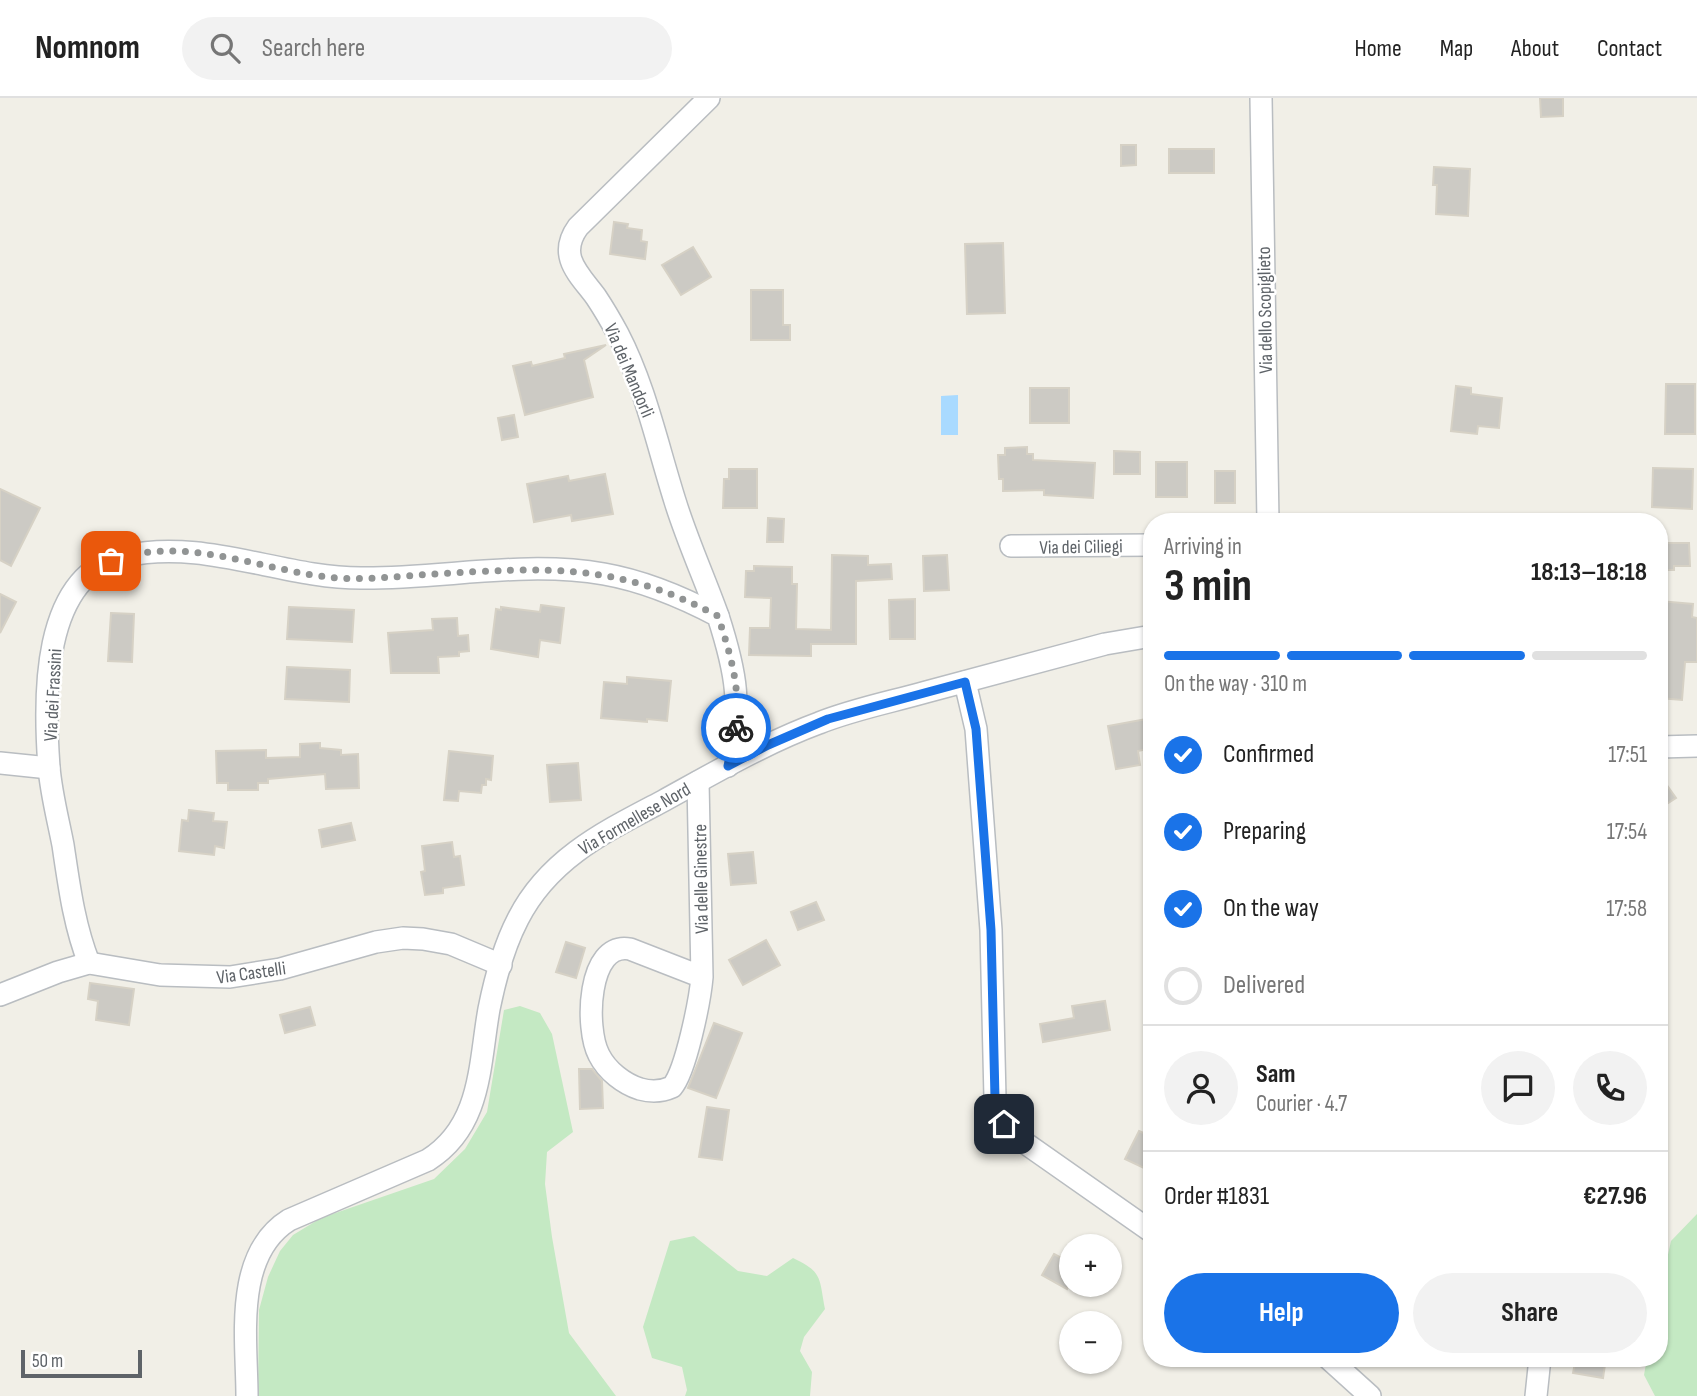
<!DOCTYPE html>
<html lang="en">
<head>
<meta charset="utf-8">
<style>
	body { margin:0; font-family:"Sofia Sans Condensed",sans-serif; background:#f2f2f2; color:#222; height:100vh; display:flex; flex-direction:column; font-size:26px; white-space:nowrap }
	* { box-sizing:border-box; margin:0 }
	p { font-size:23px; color:#767676 }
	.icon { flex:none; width:38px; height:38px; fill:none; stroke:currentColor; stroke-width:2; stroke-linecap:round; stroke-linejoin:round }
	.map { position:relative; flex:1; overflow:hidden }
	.side { position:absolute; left:1143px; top:415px; width:525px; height:854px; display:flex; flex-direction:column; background:#fff; border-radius:28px; box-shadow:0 2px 5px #0004 }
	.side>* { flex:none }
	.controls { position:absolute; left:1059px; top:1136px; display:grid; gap:14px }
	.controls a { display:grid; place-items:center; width:63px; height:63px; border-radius:50%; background:#fff; box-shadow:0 2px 5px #0004; font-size:35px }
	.scale { position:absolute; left:21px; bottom:18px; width:121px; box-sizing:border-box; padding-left:7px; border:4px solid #5e6368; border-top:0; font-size:19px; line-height:24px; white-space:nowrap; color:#5e6368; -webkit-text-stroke:5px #fff; paint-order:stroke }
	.pin { position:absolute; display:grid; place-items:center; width:60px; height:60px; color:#fff; margin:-30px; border-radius:14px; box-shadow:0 4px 10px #0006 }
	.courier { position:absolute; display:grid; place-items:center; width:70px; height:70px; margin:-35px; border:5px solid #1a73e8; border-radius:50%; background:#fff; color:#222; box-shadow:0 2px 9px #0007 }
	.headline em { font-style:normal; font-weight:700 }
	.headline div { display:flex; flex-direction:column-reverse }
	.headline { display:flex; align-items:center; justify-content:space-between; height:119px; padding:0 21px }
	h1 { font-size:46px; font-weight:700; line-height:52px }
	.bar { display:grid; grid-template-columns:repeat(4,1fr); gap:10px 7px; align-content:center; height:84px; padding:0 21px }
	.bar i { height:9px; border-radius:5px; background:#e0e0e0 }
	.bar .on { background:#1a73e8 }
	.bar p { grid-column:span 4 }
	.line { display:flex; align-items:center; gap:18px; padding:0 21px; border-top:2px solid #e0e0e0 }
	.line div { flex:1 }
	.round { display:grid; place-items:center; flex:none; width:74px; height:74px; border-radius:37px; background:#f2f2f2 }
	ol { padding:0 21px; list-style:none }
	li { display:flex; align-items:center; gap:21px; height:77px }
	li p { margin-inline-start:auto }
	li .icon { padding:7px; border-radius:50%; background:#1a73e8; color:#fff; stroke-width:4 }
	li:last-child { color:#767676 }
	li i { width:38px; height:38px; border:4px solid #e0e0e0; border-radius:50% }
	.primary-button { display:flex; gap:14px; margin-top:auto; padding:14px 21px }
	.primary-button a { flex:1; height:80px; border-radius:42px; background:#1a73e8; color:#fff; font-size:28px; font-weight:700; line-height:80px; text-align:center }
	.primary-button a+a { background:#f2f2f2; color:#222 }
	header { display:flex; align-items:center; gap:42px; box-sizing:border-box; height:98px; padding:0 35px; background:#fff; border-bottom:2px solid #e0e0e0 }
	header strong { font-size:33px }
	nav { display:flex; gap:38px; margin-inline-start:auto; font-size:24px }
	.search { width:490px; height:63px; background:#f2f2f2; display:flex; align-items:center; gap:18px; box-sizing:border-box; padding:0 24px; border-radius:38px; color:#767676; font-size:26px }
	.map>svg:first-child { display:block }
</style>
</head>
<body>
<header>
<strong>Nomnom</strong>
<div class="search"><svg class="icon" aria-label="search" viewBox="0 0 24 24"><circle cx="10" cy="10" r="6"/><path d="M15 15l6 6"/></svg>Search here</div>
<nav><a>Home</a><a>Map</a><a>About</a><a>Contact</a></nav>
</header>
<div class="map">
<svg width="1697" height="1298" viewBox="0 0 1697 1298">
	<rect width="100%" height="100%" fill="#f1efe7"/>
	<g fill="#c4e9c3">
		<polygon points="520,908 540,915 552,936 573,1034 547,1054 545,1086 552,1139 569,1235 616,1298 258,1298 259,1212 268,1179 280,1153 293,1137 321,1120 434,1081 465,1051 487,1014 504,912"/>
		<polygon points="1697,1116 1697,1298 1655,1298 1644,1277 1647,1260 1659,1260 1659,1197 1671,1143"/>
		<path d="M694 1138 738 1173 767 1178 793 1160C823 1174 819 1180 825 1211L804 1239 800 1253 812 1274 810 1298H685L687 1292 682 1269 652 1260 643 1229 670 1143Z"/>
	</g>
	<polygon fill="#a9daff" points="958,297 958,337 941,337 941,298"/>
	<g fill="#cccac4" stroke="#d6d1c5" stroke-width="2">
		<polygon points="1540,0 1563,0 1563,18 1541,19"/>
		<polygon points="1121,47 1136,47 1136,67 1121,68"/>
		<rect x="1169" y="51" width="45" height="24"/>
		<polygon points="1434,69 1470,71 1468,118 1436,116 1437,87 1433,87"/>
		<polygon points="614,124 628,126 627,130 642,132 641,143 647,144 645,161 610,156"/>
		<polygon points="1003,145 1005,215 967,216 965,146"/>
		<polygon points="693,149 711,179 681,197 662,167"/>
		<polygon points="751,192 783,192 783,227 790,227 790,242 751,242"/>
		<polygon points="606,247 584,262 593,299 525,317 513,268 531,264 532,268 565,260 564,256"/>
		<polygon points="1666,286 1695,286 1695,336 1665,336"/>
		<polygon points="1456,288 1471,290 1471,296 1502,300 1499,330 1478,328 1477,336 1451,333"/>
		<rect x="1030" y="290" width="39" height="35"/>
		<polygon points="514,317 518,339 502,342 498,320"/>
		<polygon points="1027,349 1027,356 1033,356 1033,362 1095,365 1093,400 1044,397 1044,392 1003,393 1003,381 999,381 998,357 1005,357 1005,350"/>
		<polygon points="1114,353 1140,354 1140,376 1114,376"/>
		<rect x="1156" y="364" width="31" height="35"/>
		<polygon points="1653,370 1693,371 1692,411 1652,409"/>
		<polygon points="729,371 757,371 757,410 723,410 724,381 729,381"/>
		<rect x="1215" y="373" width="20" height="32"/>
		<polygon points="605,376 613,416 572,423 571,417 534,424 527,386 568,378 569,383"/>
		<polygon points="0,391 40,410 11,468 0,462"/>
		<polygon points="768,420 784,421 783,444 767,444"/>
		<polygon points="1661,445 1689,445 1690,468 1674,468 1674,472 1662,472"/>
		<polygon points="832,457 868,458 868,467 891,466 892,481 856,483 856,546 811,546 811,558 749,557 750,530 770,530 771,500 745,499 746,473 754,473 754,468 792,469 792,486 797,486 796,531 831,532"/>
		<polygon points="947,457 949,492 924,493 923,458"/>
		<polygon points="0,496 16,504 0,535"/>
		<polygon points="915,501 915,541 890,541 889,502"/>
		<polygon points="1659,503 1693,506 1692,519 1697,520 1697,564 1685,564 1682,602 1659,600"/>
		<polygon points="541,507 564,510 560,545 540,542 538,559 491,551 496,511 501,512 501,509 540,514"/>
		<polygon points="289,509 354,512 352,544 287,541"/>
		<polygon points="111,515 134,516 132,564 108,563"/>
		<polygon points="457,520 458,538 468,537 469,553 459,554 459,558 438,559 439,575 391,575 388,535 433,532 432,521"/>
		<polygon points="287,569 350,572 349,604 285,601"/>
		<polygon points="627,579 671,583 667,623 647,621 647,624 601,620 604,584 627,586"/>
		<polygon points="1152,620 1152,650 1138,653 1140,667 1116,671 1108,628"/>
		<polygon points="320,645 320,650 341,652 341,657 358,656 359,690 326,691 325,676 268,681 268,685 258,685 258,692 228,692 228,685 217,685 216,653 266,652 266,660 300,659 300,646"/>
		<polygon points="449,653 493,658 491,682 486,681 486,687 482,687 481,695 459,693 458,703 444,702"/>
		<polygon points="578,665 581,702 550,704 547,667"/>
		<polygon points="1659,676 1676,700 1659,711"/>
		<polygon points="189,712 214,715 213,723 227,724 224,750 215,748 214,757 179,753 182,722 188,723"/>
		<polygon points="351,725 355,742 322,749 319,732"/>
		<polygon points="452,744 454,759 460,758 464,787 443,790 443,795 425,797 421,774 425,773 422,748"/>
		<polygon points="753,754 756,785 731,787 728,756"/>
		<polygon points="816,804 824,822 798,832 791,814"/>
		<polygon points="766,842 780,867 743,887 729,862"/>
		<polygon points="566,844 585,850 576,880 556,874"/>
		<polygon points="90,885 134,891 129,927 96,922 98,903 88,901"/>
		<polygon points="1105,903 1110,932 1043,944 1040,926 1074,920 1072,908"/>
		<polygon points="310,909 315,927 285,935 280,917"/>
		<polygon points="714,925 742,935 716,1000 688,990"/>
		<polygon points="579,971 592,971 602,983 603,1010 580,1011"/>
		<polygon points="707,1009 729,1012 722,1062 699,1059"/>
		<polygon points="1139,1033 1152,1039 1152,1060 1146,1071 1125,1061"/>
		<polygon points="1054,1156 1071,1165 1071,1183 1067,1191 1042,1177"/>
		<polygon points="1576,1260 1606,1260 1603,1280 1573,1275"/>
	</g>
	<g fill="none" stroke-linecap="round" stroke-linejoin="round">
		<defs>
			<g id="minor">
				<path d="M709 0 578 129C557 158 579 176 596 199 604 211 611 223 618 236 645 288 657 346 675 403 687 442 704 479 718 518"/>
				<polyline points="1261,0 1268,424"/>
				<polyline points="1011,448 1152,447"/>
				<polyline points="965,584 976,631 991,832 995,1000 1001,1021 1018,1040 1152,1134"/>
				<polyline points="1659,649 1697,648"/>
				<polyline points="0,665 49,670"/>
				<path d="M698 684 702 879C700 902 686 973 672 989 661 994 651 994 640 991 624 986 607 973 599 957 585 931 587 843 630 851L702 879"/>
				<path d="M89 865C74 827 69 787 63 747 58 721 51 695 49 669 44 602 40 477 125 458 204 440 282 480 361 480 442 481 523 462 604 476 644 483 682 499 718 518 737 577 742 607 728 668"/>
				<polyline points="0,897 58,874 89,865 160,877 230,879 280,871 376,844 403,840 423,841 451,846 501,867"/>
				<polyline points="1328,1260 1370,1298"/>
				<path d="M247 1298C247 1242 233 1157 289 1122L428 1062C482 1028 479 967 489 911 495 881 504 848 518 821 549 760 606 733 663 703 714 675 765 645 819 625 854 611 891 604 926 594 986 578 1046 562 1105 546L1152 538"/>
				<polyline points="1536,1298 1540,1260"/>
			</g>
		</defs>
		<use href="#minor" stroke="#b9bdc1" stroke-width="24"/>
		<use href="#minor" stroke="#fff" stroke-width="21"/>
	</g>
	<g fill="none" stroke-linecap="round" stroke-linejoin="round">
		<path stroke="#919494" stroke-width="7" stroke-dasharray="0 12.6" d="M111 463C184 435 264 474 337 480 369 482 401 478 433 476 545 470 614 463 718 518 730 555 741 590 736 630"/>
		<polyline stroke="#1a73e8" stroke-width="9" points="736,630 728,668 768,647 828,621 965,584 976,631 991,832 995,1000 997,1011 1004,1026"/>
	</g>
	<g text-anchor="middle" stroke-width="5" stroke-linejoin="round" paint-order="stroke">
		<g font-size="19" fill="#5e6368" stroke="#fff">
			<text transform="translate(1264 212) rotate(-91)" y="7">Via dello Scopiglieto</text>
			<text transform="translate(630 272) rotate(67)" y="7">Via dei Mandorli</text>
			<text transform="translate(1081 448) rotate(-1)" y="7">Via dei Ciliegi</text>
			<text transform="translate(52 597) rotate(-87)" y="7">Via dei Frassini</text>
			<text transform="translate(634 720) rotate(-30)" y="7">Via Formellese Nord</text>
			<text transform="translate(700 781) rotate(-91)" y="7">Via delle Ginestre</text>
			<text transform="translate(251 874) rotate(-8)" y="7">Via Castelli</text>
		</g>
	</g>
</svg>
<div class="controls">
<a>+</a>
<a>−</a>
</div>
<div class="scale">50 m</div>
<div class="pin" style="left:111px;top:463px;background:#ea580c"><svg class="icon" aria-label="bag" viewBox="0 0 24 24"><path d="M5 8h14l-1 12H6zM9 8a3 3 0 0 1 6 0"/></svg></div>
<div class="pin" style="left:1004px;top:1026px;background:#1f2937"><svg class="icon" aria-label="home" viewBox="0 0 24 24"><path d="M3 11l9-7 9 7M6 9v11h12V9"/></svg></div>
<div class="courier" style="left:736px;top:630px"><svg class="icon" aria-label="bike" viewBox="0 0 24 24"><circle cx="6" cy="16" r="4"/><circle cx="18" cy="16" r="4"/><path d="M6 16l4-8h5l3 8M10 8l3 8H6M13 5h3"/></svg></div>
<section class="side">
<div class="headline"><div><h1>3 min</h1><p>Arriving in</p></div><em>18:13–18:18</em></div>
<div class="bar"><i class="on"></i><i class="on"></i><i class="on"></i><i></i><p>On the way · 310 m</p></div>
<ol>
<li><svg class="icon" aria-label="check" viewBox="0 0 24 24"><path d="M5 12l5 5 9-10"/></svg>Confirmed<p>17:51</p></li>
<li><svg class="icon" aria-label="check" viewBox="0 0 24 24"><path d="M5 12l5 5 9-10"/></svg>Preparing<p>17:54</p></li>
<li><svg class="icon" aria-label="check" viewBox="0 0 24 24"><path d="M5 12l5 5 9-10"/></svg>On the way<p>17:58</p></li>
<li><i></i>Delivered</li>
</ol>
<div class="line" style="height:126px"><a class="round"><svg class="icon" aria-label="person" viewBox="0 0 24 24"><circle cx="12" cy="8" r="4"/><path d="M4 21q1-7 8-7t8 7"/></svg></a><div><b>Sam</b><p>Courier · 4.7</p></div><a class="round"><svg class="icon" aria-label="chat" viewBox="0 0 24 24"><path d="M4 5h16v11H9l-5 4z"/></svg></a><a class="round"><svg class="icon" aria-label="phone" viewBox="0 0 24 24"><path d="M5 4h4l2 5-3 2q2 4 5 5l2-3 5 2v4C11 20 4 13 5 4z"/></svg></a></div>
<div class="line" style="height:91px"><div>Order #1831</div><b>€27.96</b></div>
<div class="primary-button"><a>Help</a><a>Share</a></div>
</section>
</div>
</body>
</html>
